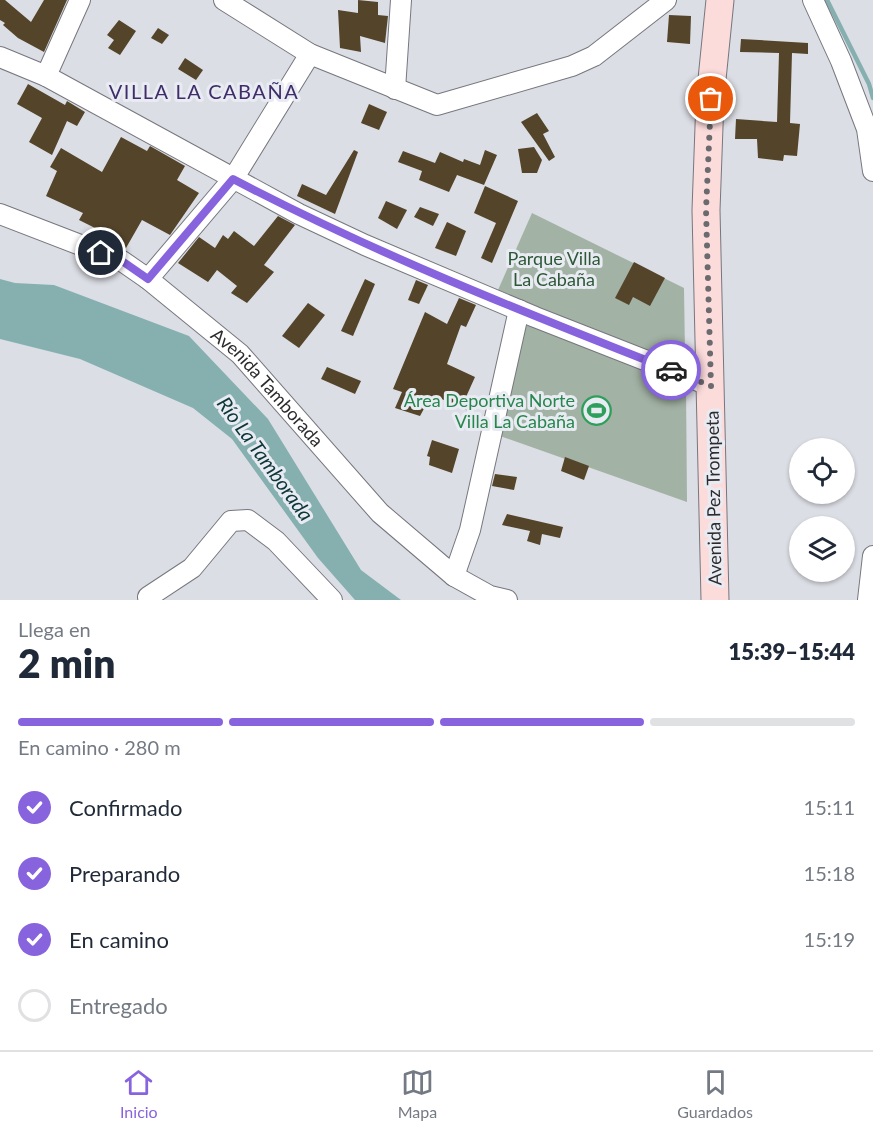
<!DOCTYPE html>
<html lang="es">
<head>
<meta charset="utf-8">
<style>
	body { margin:0; font-family:Lato,sans-serif; background:#f6f6f7; color:#1f2937; height:100vh; display:flex; flex-direction:column; font-size:22px; white-space:nowrap }
	* { box-sizing:border-box; margin:0 }
	p { font-size:20px; color:#747a83 }
	.icon { flex:none; width:33px; height:33px; fill:none; stroke:currentColor; stroke-width:2; stroke-linecap:round; stroke-linejoin:round }
	.map { position:relative; height:600px; overflow:hidden }
	.drawer { display:flex; flex-direction:column; background:#fff; flex:1 }
	.drawer>* { flex:none }
	.controls { position:absolute; left:789px; top:438px; display:grid; gap:12px }
	.controls a { display:grid; place-items:center; width:66px; height:66px; border-radius:50%; background:#fff; box-shadow:0 2px 4px #0004; font-size:30px }
	.pin { position:absolute; display:grid; place-items:center; width:51px; height:51px; color:#fff; margin:-26px; border:3px solid #fff; border-radius:50%; box-shadow:0 2px 6px #0007 }
	.courier { position:absolute; display:grid; place-items:center; width:60px; height:60px; margin:-30px; border:4px solid #8863de; border-radius:50%; background:#fff; color:#222; box-shadow:0 2px 8px #0007 }
	.head em { font-style:normal; font-weight:800 }
	.head div { display:flex; flex-direction:column-reverse }
	.head { display:flex; align-items:center; justify-content:space-between; height:102px; padding:0 18px }
	h1 { font-size:39px; font-weight:800; line-height:45px }
	.bar { display:grid; grid-template-columns:repeat(4,1fr); gap:9px 6px; align-content:center; height:72px; padding:0 18px }
	.bar i { height:8px; border-radius:4px; background:#e0e1e3 }
	.bar .current { background:#8863de }
	.bar p { grid-column:span 4 }
	ol { padding:0 18px; list-style:none }
	li { display:flex; align-items:center; gap:18px; height:66px }
	li p { margin-inline-start:auto }
	li .icon { padding:6px; border-radius:50%; background:#8863de; color:#fff; stroke-width:4 }
	li:last-child { color:#747a83 }
	li i { width:33px; height:33px; border:3px solid #e0e1e3; border-radius:50% }
	.tabs { display:flex; justify-content:space-around; align-items:center; height:84px; border-top:2px solid #e0e1e3; background:#fff; font-size:16px; color:#747a83 }
	.tabs a { display:grid; justify-items:center; gap:3px }
	.tabs .current { color:#8863de }
	.map>svg:first-child { display:block }
</style>
</head>
<body>
<div class="map">
<svg width="873" height="600" viewBox="0 0 873 600">
	<rect width="100%" height="100%" fill="#dcdee5"/>
	<g fill="#a2b2a4">
		<polygon points="532,213 684,288 685,354 683,360 677,362 670,362 498,290"/>
		<polygon points="534,324 686,386 687,502 500,436 524,327"/>
	</g>
	<polygon fill="#86b0b0" points="0,279 15,283 54,285 189,336 268,419 361,570 401,600 355,600 318,558 232,439 193,408 80,359 0,339"/>
	<g fill="none" stroke-linecap="round" stroke-linejoin="round">
		<polyline stroke="#86b0b0" stroke-width="4.5" points="827,0 869,84 873,98"/>
	</g>
	<g fill="#54442a">
		<polygon points="0,0 5,0 31,22 44,0 67,0 44,52 18,38 3,25 5,23 0,20"/>
		<polygon points="358,0 378,2 378,15 388,16 385,43 360,36 361,52 340,48 338,10 358,13"/>
		<polygon points="669,15 691,16 690,44 667,42"/>
		<polygon points="119,20 136,31 120,55 108,48 114,40 107,35"/>
		<polygon points="158,28 169,35 162,44 151,38"/>
		<polygon points="741,39 808,43 808,54 792,53 790,123 800,124 797,156 784,155 783,161 758,158 757,139 735,139 736,119 777,122 779,53 740,52"/>
		<polygon points="185,58 203,70 196,80 178,69"/>
		<polygon points="28,84 65,105 67,101 85,112 77,126 67,121 52,155 29,142 42,118 17,104"/>
		<polygon points="369,104 387,112 379,130 361,123"/>
		<polygon points="537,113 549,131 543,134 555,157 549,161 521,122"/>
		<polygon points="121,137 147,151 150,146 185,166 177,180 199,193 170,235 142,220 126,248 100,236 103,232 79,220 83,213 46,196 57,171 50,167 61,148 102,172"/>
		<polygon points="534,147 542,160 537,173 522,173 518,149"/>
		<polygon points="354,150 358,152 335,214 297,196 302,184 326,195"/>
		<polygon points="485,150 497,155 484,185 457,175 449,192 419,180 422,171 398,162 403,151 435,163 440,152 463,162 464,159 480,165"/>
		<polygon points="485,186 518,201 492,263 481,258 496,223 474,213"/>
		<polygon points="386,201 407,210 397,229 378,218"/>
		<polygon points="420,207 439,214 433,226 414,217"/>
		<polygon points="278,216 295,225 264,265 274,272 247,303 231,293 237,286 217,270 208,282 178,263 199,237 215,248 223,235 228,239 234,231 254,246"/>
		<polygon points="447,222 466,231 456,256 435,248"/>
		<polygon points="634,262 665,278 650,306 633,297 629,305 615,298"/>
		<polygon points="365,279 375,284 353,336 341,331"/>
		<polygon points="416,280 428,285 419,304 408,300"/>
		<polygon points="459,298 476,305 466,327 461,325 447,364 475,377 466,397 473,400 468,411 435,396 431,407 426,405 420,416 395,408 402,392 393,389 425,312 447,324"/>
		<polygon points="308,303 325,315 299,348 282,336"/>
		<polygon points="327,367 361,381 355,394 321,379"/>
		<polygon points="432,440 459,449 452,473 429,465 430,457 427,456"/>
		<polygon points="565,457 589,466 584,480 561,471"/>
		<polygon points="495,474 517,477 514,490 492,486"/>
		<polygon points="507,514 563,527 560,538 542,534 540,545 527,541 530,531 502,525"/>
	</g>
	<g fill="none" stroke-linecap="round" stroke-linejoin="round">
		<defs>
			<g id="street">
				<polyline points="224,0 310,54 437,105 572,66 594,56 666,0"/>
				<polyline points="813,0 841,61 867,129 873,171"/>
				<polyline points="0,57 46,76 299,214 365,245 535,317 711,386"/>
				<polyline points="46,76 80,0"/>
				<polyline points="395,89 401,0"/>
				<path id="s1" d="M0 214 122 261 148 279 240 354 380 513 454 576 490 596 507 600"/>
				<polyline points="148,279 233,179 310,54"/>
				<polyline points="454,576 470,530 519,310"/>
				<polyline points="148,597 192,568 231,521 248,520 276,541 332,600"/>
				<polyline points="868,600 873,556"/>
			</g>
			<polyline id="secondary" points="715,600 706,210 710,99 720,0"/>
		</defs>
		<use href="#street" stroke="#76777e" stroke-width="22"/>
		<use href="#secondary" stroke="#76777e" stroke-width="29"/>
		<use href="#street" stroke="#fff" stroke-width="20"/>
		<use href="#secondary" stroke="#fcdbdb" stroke-width="27"/>
	</g>
	<g fill="none" stroke-linecap="round" stroke-linejoin="round">
		<polyline stroke="#6a6a6f" stroke-width="6" stroke-dasharray="0 10.8" points="671,370 711,386 706,210 711,99"/>
		<path stroke="#8863de" stroke-width="8" d="M101 253 122 261 148 279 233 179C374 253 523 312 671 370"/>
	</g>
	<defs>
		<symbol id="stadium-ring" viewBox="-11 -11 22 22"><circle r="9.5" fill="#e9ebf3" stroke="#2e9e5b" stroke-width="1.5"/><path d="M0-5a6.5 5 0 1 0 0 10a6.5 5 0 1 0 0-10ZM-3.5-1.8h7v3.6h-7Z" fill="#2e9e5b"/></symbol>
	</defs>
	<g fill-rule="evenodd">
		<use href="#stadium-ring" x="580" y="394" width="33" height="33"/>
	</g>
	<g text-anchor="middle" stroke-width="6" stroke-linejoin="round" paint-order="stroke">
		<g font-size="18" fill="#2d5836" stroke="#e9ebf3">
			<text x="554" y="265">Parque Villa<tspan x="554" dy="21">La Cabaña</tspan></text>
		</g>
		<g font-size="18" fill="#2c2c2f" stroke="#e9ebf3">
			<text dy="6" stroke="none"><textPath href="#s1" startOffset="324">Avenida Tamborada</textPath></text>
			<text transform="translate(714 498) rotate(-91)" y="6">Avenida Pez Trompeta</text>
		</g>
		<g font-size="18" fill="#27864d" stroke="#e9ebf3" text-anchor="end">
			<text x="575" y="407">Área Deportiva Norte<tspan x="575" dy="21">Villa La Cabaña</tspan></text>
		</g>
		<g font-size="20" letter-spacing="1.5" fill="#3f2d69" stroke="#e9ebf3">
			<text x="204" y="99">VILLA LA CABAÑA</text>
		</g>
		<g font-size="20" font-style="italic" fill="#0c3637" stroke="#e9ebf3">
			<text transform="translate(265 459) rotate(54)" y="7">Río La Tamborada</text>
		</g>
	</g>
</svg>
<div class="controls">
<a><svg class="icon" aria-label="locate" viewBox="0 0 24 24"><circle cx="12" cy="12" r="6"/><path d="M12 2v4M12 18v4M2 12h4M18 12h4"/></svg></a>
<a><svg class="icon" aria-label="layers" viewBox="0 0 24 24"><path d="M12 4l9 5-9 5-9-5zM3 14l9 5 9-5"/></svg></a>
</div>
<div class="pin" style="left:711px;top:99px;background:#ea580c"><svg class="icon" aria-label="bag" viewBox="0 0 24 24"><path d="M5 8h14l-1 12H6zM9 8a3 3 0 0 1 6 0"/></svg></div>
<div class="pin" style="left:101px;top:253px;background:#1f2937"><svg class="icon" aria-label="home" viewBox="0 0 24 24"><path d="M3 11l9-7 9 7M6 9v11h12V9"/></svg></div>
<div class="courier" style="left:671px;top:370px"><svg class="icon" aria-label="car" viewBox="0 0 24 24"><path d="M5 17H2v-5l4-1 3-4h7l3 4 3 1v5h-3M9 17h6M6 11h13"/><circle cx="7" cy="17" r="2"/><circle cx="17" cy="17" r="2"/></svg></div>
</div>
<section class="drawer">
<div class="head"><div><h1>2 min</h1><p>Llega en</p></div><em>15:39–15:44</em></div>
<div class="bar"><i class="current"></i><i class="current"></i><i class="current"></i><i></i><p>En camino · 280 m</p></div>
<ol>
<li><svg class="icon" aria-label="check" viewBox="0 0 24 24"><path d="M5 12l5 5 9-10"/></svg>Confirmado<p>15:11</p></li>
<li><svg class="icon" aria-label="check" viewBox="0 0 24 24"><path d="M5 12l5 5 9-10"/></svg>Preparando<p>15:18</p></li>
<li><svg class="icon" aria-label="check" viewBox="0 0 24 24"><path d="M5 12l5 5 9-10"/></svg>En camino<p>15:19</p></li>
<li><i></i>Entregado</li>
</ol>
</section>
<nav class="tabs">
<a class="current"><svg class="icon" aria-label="home" viewBox="0 0 24 24"><path d="M3 11l9-7 9 7M6 9v11h12V9"/></svg>Inicio</a>
<a><svg class="icon" aria-label="map" viewBox="0 0 24 24"><path d="M3 6l6-2 6 2 6-2v14l-6 2-6-2-6 2zM9 4v14M15 6v14"/></svg>Mapa</a>
<a><svg class="icon" aria-label="saved" viewBox="0 0 24 24"><path d="M7 4h10v16l-5-4-5 4z"/></svg>Guardados</a>
</nav>
</body>
</html>
